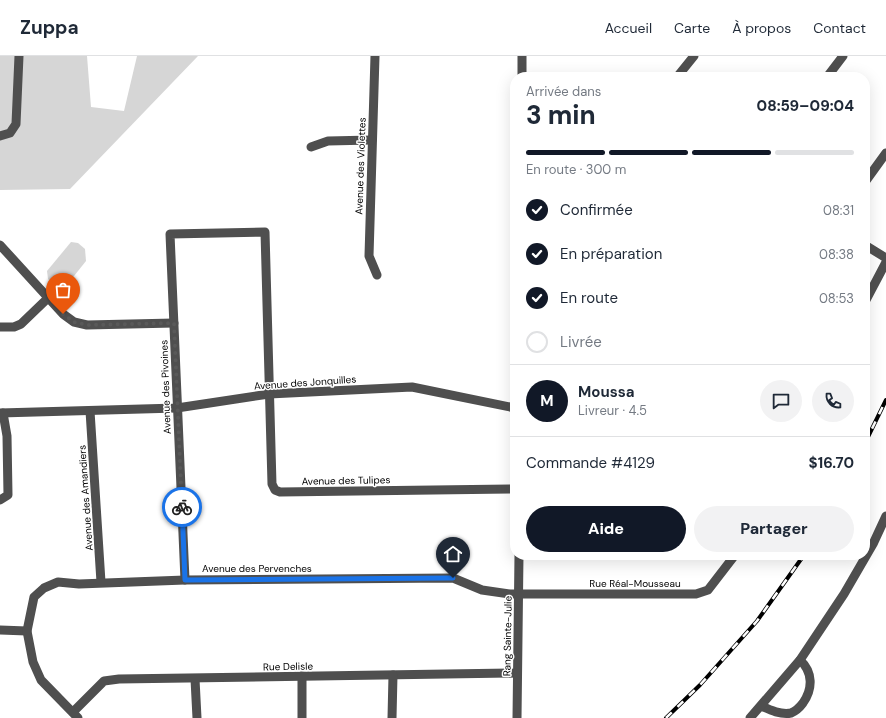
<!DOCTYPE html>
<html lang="fr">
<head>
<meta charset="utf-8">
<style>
	body { margin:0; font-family:"DM Sans",sans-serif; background:#f2f2f3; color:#1f2937; height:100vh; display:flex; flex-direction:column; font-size:15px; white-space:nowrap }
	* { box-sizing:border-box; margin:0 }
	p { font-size:13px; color:#747a83 }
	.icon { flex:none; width:22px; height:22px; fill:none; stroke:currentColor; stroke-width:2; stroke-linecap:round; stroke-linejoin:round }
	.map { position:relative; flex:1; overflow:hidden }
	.side { position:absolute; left:510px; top:16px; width:360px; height:488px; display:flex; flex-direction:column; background:#fff; border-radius:16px; box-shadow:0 4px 16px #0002 }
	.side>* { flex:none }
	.pin { position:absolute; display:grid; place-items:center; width:34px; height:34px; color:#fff; margin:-41px -17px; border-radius:50% 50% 50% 0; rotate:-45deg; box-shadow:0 0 4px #0007 }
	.pin .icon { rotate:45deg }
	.courier { position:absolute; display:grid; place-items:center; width:40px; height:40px; margin:-20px; border:3px solid #1a73e8; border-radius:50%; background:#fff; color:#222; box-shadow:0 1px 5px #0007 }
	.headline em { font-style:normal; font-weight:800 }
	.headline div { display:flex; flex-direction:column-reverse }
	.headline { display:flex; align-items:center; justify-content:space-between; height:68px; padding:0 16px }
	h1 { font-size:26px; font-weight:800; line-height:30px }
	.bar { display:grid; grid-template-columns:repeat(4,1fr); gap:6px 4px; align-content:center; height:48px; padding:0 16px }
	.bar i { height:5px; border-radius:3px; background:#e0e1e3 }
	.bar .current { background:#111827 }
	.bar p { grid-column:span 4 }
	.line { display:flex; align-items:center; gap:10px; padding:0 16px; border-top:1px solid #e0e1e3 }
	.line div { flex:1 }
	.round { display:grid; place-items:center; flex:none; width:42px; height:42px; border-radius:21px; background:#f2f2f3 }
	ol { padding:0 16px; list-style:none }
	li { display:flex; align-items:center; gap:12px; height:44px }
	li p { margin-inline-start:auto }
	li .icon { padding:4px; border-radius:50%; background:#111827; color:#fff; stroke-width:4 }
	li:last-child { color:#747a83 }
	li i { width:22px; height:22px; border:2px solid #e0e1e3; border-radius:50% }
	.primary-button { display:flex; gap:8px; margin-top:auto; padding:8px 16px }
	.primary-button a { flex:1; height:46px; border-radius:24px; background:#111827; color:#fff; font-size:16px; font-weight:800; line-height:46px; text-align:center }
	.primary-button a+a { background:#f2f2f3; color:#1f2937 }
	header { display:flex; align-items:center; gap:24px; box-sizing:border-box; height:56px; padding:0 20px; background:#fff; border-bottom:1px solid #e0e1e3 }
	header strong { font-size:19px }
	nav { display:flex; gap:22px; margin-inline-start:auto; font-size:14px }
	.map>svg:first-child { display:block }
</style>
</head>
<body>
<header>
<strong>Zuppa</strong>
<nav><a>Accueil</a><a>Carte</a><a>À propos</a><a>Contact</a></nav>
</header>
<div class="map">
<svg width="886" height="662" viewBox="0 0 886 662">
	<rect width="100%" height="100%" fill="#fff"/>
	<g fill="#d6d6d6">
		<polygon points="0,0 87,0 91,51 124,55 137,0 198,0 70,133 0,134"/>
		<polygon points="71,186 78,187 85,193 86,205 66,230 59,233 48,223 47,215"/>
	</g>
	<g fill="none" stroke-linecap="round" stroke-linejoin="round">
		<polyline stroke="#717171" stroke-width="1.5" stroke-dasharray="1 2" stroke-linecap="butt" points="717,499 722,503"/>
		<g stroke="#4f4f4f" stroke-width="9">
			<polyline points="375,0 369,200 377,219"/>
			<polyline points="522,0 522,21"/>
			<polyline points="677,21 694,0"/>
			<polyline points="827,21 843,0"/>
			<polyline points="0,80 10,77 16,68 19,0"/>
			<polyline points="311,91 328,85 372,84"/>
			<polyline points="865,126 886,97"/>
			<polyline points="0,189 63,258 74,266 87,269 174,267"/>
			<polyline points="865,189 886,202"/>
			<polyline points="865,246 886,206"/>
			<polyline points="0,271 14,271 21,268 48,242"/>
			<polyline points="90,355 101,526"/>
			<polyline points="0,357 177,352 269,338 412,331 515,352"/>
			<polyline points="0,444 8,439 7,380 3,357"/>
			<polyline points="185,524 170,178 265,176 272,428 275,434 280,436 515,433"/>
			<polyline points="0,574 27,575"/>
			<polyline points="302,620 302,662"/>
			<polyline points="195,623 197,662"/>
			<path d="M761 650C770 654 781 659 791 657 796 655 800 651 803 647 813 633 813 616 800 604"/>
			<polyline points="73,656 104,625 119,623 517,617"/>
			<polyline points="78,662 41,624 33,606 27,575 34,541 44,532 58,526 79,528 185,524 453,522 482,534 510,538 696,538 708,534 735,499"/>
			<polyline points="392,662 393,619"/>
			<polyline points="517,662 519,499"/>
			<polyline points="750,662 800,604 844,538 873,488 886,460"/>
		</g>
		<defs>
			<g id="rail">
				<polyline points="865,387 886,344"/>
				<polyline points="666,662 700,629 757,565 804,499"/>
			</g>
		</defs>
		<use href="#rail" stroke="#000" stroke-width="4"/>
		<use href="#rail" stroke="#fff" stroke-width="2.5" stroke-dasharray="8" stroke-linecap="butt"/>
	</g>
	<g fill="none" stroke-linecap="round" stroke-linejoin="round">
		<polyline stroke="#595959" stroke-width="4" stroke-dasharray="0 7.2" points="63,258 74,266 87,269 174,267 182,451"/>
		<polyline stroke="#1a73e8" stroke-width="5" points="182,451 185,524 453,522"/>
	</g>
	<g text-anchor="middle" stroke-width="3" stroke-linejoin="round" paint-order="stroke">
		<g font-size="10" fill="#000" stroke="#fff">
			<text transform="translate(360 110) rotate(-88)" y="4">Avenue des Violettes</text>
			<text transform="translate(305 326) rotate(-4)" y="4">Avenue des Jonquilles</text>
			<text transform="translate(165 331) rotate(-92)" y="4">Avenue des Pivoines</text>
			<text transform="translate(346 424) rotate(-1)" y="4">Avenue des Tulipes</text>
			<text transform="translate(85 442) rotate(-94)" y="4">Avenue des Amandiers</text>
			<text x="257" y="516">Avenue des Pervenches</text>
			<text x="635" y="531">Rue Réal-Mousseau</text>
			<text transform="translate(507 580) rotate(-89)" y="4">Rang Sainte-Julie</text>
			<text transform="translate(288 610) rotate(-1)" y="4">Rue Delisle</text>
		</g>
	</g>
</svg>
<div class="pin" style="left:63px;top:258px;background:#ea580c"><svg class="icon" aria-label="bag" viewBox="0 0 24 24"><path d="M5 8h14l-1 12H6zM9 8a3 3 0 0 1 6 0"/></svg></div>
<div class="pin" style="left:453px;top:522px;background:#1f2937"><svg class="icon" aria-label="home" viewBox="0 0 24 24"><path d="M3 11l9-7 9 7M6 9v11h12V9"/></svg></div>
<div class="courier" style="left:182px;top:451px"><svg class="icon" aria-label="bike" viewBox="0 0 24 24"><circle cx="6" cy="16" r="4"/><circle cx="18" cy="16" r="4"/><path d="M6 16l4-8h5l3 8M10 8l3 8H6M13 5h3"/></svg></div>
<section class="side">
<div class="headline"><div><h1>3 min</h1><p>Arrivée dans</p></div><em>08:59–09:04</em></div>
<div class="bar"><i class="current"></i><i class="current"></i><i class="current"></i><i></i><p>En route · 300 m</p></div>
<ol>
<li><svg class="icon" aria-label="check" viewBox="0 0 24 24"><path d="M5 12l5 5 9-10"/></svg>Confirmée<p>08:31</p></li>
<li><svg class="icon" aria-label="check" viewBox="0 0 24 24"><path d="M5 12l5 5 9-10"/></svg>En préparation<p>08:38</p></li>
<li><svg class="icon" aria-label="check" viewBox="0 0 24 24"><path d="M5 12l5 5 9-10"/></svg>En route<p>08:53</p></li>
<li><i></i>Livrée</li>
</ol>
<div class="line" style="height:72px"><b class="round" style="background:#111827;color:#fff">M</b><div><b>Moussa</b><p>Livreur · 4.5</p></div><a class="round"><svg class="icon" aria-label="chat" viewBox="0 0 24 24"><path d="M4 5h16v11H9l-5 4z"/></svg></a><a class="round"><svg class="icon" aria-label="phone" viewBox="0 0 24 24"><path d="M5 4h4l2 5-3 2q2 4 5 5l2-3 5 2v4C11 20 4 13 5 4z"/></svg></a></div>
<div class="line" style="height:52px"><div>Commande #4129</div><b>$16.70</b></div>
<div class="primary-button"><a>Aide</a><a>Partager</a></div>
</section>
</div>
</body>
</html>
